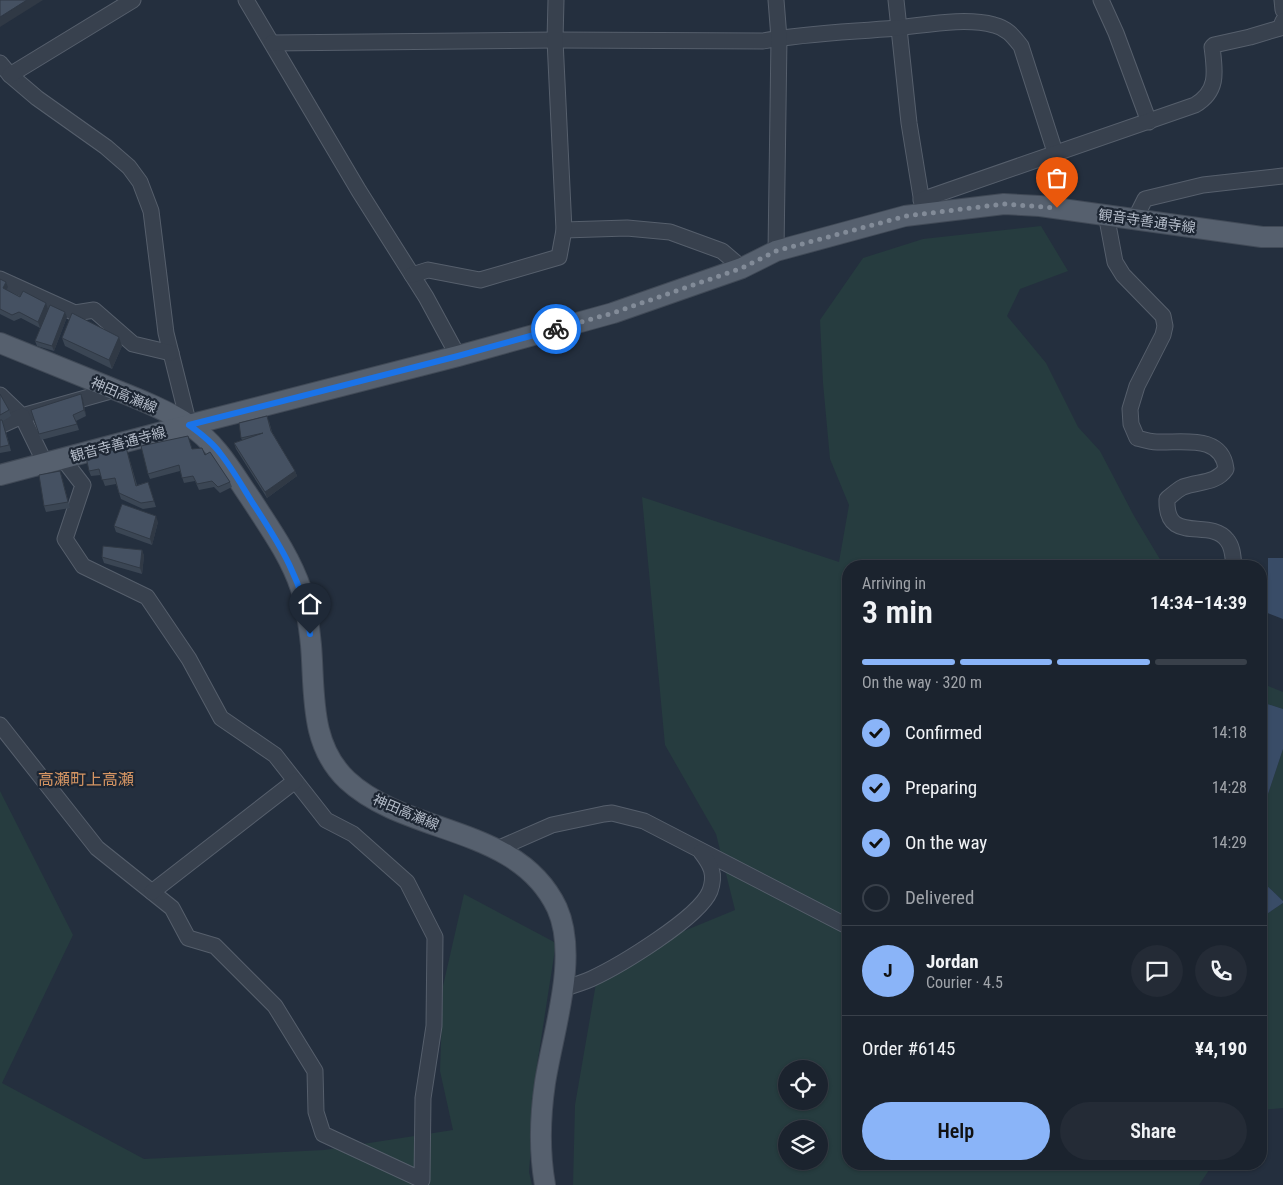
<!DOCTYPE html>
<html lang="en">
<head>
<meta charset="utf-8">
<style>
	body { margin:0; font-family:"Roboto Condensed","Noto Sans JP",sans-serif; background:#242b36; color:#f1f3f6; height:100vh; display:flex; flex-direction:column; font-size:19px; white-space:nowrap }
	* { box-sizing:border-box; margin:0 }
	p { font-size:16px; color:#a0a4aa }
	.icon { flex:none; width:28px; height:28px; fill:none; stroke:currentColor; stroke-width:2; stroke-linecap:round; stroke-linejoin:round }
	.map { position:relative; flex:1; overflow:hidden }
	.drawer { position:absolute; left:842px; top:560px; width:425px; height:610px; display:flex; flex-direction:column; background:#1b232e; border-radius:20px; box-shadow:0 1px 4px #0004,0 0 0 1px #39404a }
	.drawer>* { flex:none }
	.fabs { position:absolute; left:778px; top:1060px; display:grid; gap:10px }
	.fabs a { display:grid; place-items:center; width:50px; height:50px; border-radius:50%; background:#1b232e; box-shadow:0 1px 4px #0004,0 0 0 1px #39404a; font-size:25px }
	.pin { position:absolute; display:grid; place-items:center; width:42px; height:42px; color:#fff; margin:-51px -21px; border-radius:50% 50% 50% 0; rotate:-45deg; box-shadow:0 0 5px #0007 }
	.pin .icon { rotate:45deg }
	.courier { position:absolute; display:grid; place-items:center; width:50px; height:50px; margin:-25px; border:4px solid #1a73e8; border-radius:50%; background:#fff; color:#222; box-shadow:0 1px 6px #0007 }
	.head em { font-style:normal; font-weight:600 }
	.head div { display:flex; flex-direction:column-reverse }
	.head { display:flex; align-items:center; justify-content:space-between; height:85px; padding:0 20px }
	h1 { font-size:32px; font-weight:600; line-height:38px }
	.bar { display:grid; grid-template-columns:repeat(4,1fr); gap:8px 5px; align-content:center; height:60px; padding:0 20px }
	.bar i { height:6px; border-radius:4px; background:#39404a }
	.bar .on { background:#8ab4f8 }
	.bar p { grid-column:span 4 }
	.line { display:flex; align-items:center; gap:12px; padding:0 20px; border-top:1px solid #39404a }
	.line div { flex:1 }
	.round { display:grid; place-items:center; flex:none; width:52px; height:52px; border-radius:26px; background:#242b36 }
	ol { padding:0 20px; list-style:none }
	li { display:flex; align-items:center; gap:15px; height:55px }
	li p { margin-inline-start:auto }
	li .icon { padding:5px; border-radius:50%; background:#8ab4f8; color:#111; stroke-width:4 }
	li:last-child { color:#a0a4aa }
	li i { width:28px; height:28px; border:2px solid #39404a; border-radius:50% }
	.button { display:flex; gap:10px; margin-top:auto; padding:10px 20px }
	.button a { flex:1; height:58px; border-radius:30px; background:#8ab4f8; color:#111; font-size:20px; font-weight:600; line-height:58px; text-align:center }
	.button a+a { background:#242b36; color:#f1f3f6 }
	.map>svg:first-child { display:block }
</style>
</head>
<body>
<div class="map">
<svg width="1283" height="1185" viewBox="0 0 1283 1185">
	<rect width="100%" height="100%" fill="#242f3e"/>
	<g fill="#263c3f" fill-rule="evenodd">
		<path d="M1041 226 1068 271 1020 289 1007 316 1046 363 1078 427 1100 451 1134 516 1164 566H849V1164H1213L1199 1185H573L575 1105 599 966 735 910 716 834 665 745 642 497 839 562 849 505 830 459 823 383 820 320 863 258 923 239ZM786 1069H819V1101H786ZM786 1129H819V1161H786Z"/>
		<polygon points="1261,683 1283,692 1283,709 1261,702"/>
		<polygon points="1283,749 1283,901 1261,880 1261,815"/>
		<polygon points="0,791 73,935 2,1083 144,1159 324,1150 453,1130 440,1071 443,986 464,894 556,943 537,1065 529,1172 532,1185 0,1185"/>
		<polygon points="1283,903 1283,1108 1261,1110 1261,918"/>
	</g>
	<g fill="#394c67">
		<polygon points="1268,558 1283,558 1283,619 1265,612 1268,592"/>
		<polygon points="1261,702 1283,709 1283,749 1261,815"/>
		<polygon points="1261,880 1283,901 1283,903 1261,918"/>
	</g>
	<g fill="none" stroke-linecap="round" stroke-linejoin="round">
		<defs>
			<g id="minor">
				<polyline points="246,0 359,191 426,297 458,356"/>
				<polyline points="896,0 909,123 923,209"/>
				<polyline points="1101,0 1116,33 1149,122"/>
				<polyline points="1282,0 1283,10"/>
				<path d="M272 43 555 40 763 41C807 33 851 32 896 28 926 25 965 17 994 25 1007 28 1013 36 1021 46L1055 152"/>
				<polyline points="0,63 10,75 37,98 106,147 129,167 140,182 151,211 166,333 189,425"/>
				<polyline points="10,75 133,0"/>
				<path d="M921 200 1195 105C1219 91 1215 71 1212 47L1214 45 1250 37 1280 28 1283 21"/>
				<path d="M1106 214 1115 262 1123 275 1163 316 1165 326 1163 335 1137 386 1130 409 1131 424 1137 438C1144 440 1150 442 1157 442 1183 443 1222 434 1226 469 1216 484 1198 481 1183 487 1177 490 1172 495 1167 499 1165 546 1210 517 1227 540 1233 547 1233 558 1234 566"/>
				<polyline points="1135,219 1145,199 1203,185 1283,176"/>
				<polyline points="564,230 627,228 670,232 722,251 742,268"/>
				<polyline points="776,251 779,38 776,0"/>
				<polyline points="412,275 428,270 480,280 559,257 564,230 555,40 556,0"/>
				<polyline points="0,279 75,313 94,310 133,344 171,353"/>
				<polyline points="0,395 22,416 114,390"/>
				<polyline points="0,426 22,416 45,463"/>
				<polyline points="0,725 97,848 172,908 188,938 215,946 275,1006 315,1071 316,1112 323,1134 422,1180 423,1098 434,1026 435,937 407,882 353,834 326,820 275,755 221,718 189,659 147,597 83,566 65,539 83,485 63,459"/>
				<polyline points="497,849 552,825 604,814 612,813 644,821 849,927"/>
				<polyline points="152,892 295,781"/>
				<path d="M562 989C572 986 582 983 591 979 619 966 699 918 710 891 716 874 711 865 701 852"/>
			</g>
			<g id="major">
				<path d="M0 343C37 358 74 373 111 388 136 398 167 410 189 425 217 443 233 473 251 499 269 527 290 556 301 589 307 607 309 626 311 645 315 692 309 744 347 780 407 836 518 825 557 908 579 957 553 1031 545 1083 540 1117 539 1151 545 1185"/>
				<polyline points="0,475 189,425 458,356 613,313 742,268 776,251 905,216 1004,204 1040,206 1262,237 1283,237"/>
			</g>
		</defs>
		<use href="#minor" stroke="#565f6c" stroke-width="17"/>
		<use href="#major" stroke="#414a57" stroke-width="22"/>
		<use href="#minor" stroke="#38414e" stroke-width="15"/>
		<use href="#major" stroke="#56606e" stroke-width="20"/>
	</g>
	<g fill="#3b4654">
		<polygon points="0,279 6,282 8,287 7,290 20,297 46,303 48,309 40,328 21,318 14,321 0,314"/>
		<polygon points="65,312 67,317 54,351 37,346 35,341"/>
		<polygon points="119,337 122,346 112,369 65,346 62,338"/>
		<polygon points="0,394 9,410 11,416 3,421 11,451 0,453"/>
		<polygon points="83,399 86,416 76,421 79,430 41,440 31,410"/>
		<polygon points="269,421 272,432 295,471 297,476 267,498 236,449 234,443 242,440 241,438"/>
		<polygon points="126,447 137,485 148,482 156,507 143,509 121,499 116,484 105,486 101,475 91,476 89,471"/>
		<polygon points="192,449 205,455 230,482 232,487 220,493 214,487 199,490 195,481 184,483 180,471 150,479 148,474"/>
		<polygon points="60,471 70,508 46,512 44,506"/>
		<polygon points="158,522 152,545 116,532 114,526"/>
		<polygon points="142,550 144,556 142,574 104,563 102,557"/>
	</g>
	<g fill="#303945">
		<polygon points="27,0 43,0 0,27 0,17"/>
		<polygon points="6,282 8,287 5,294 3,288"/>
		<polygon points="46,303 48,309 40,328 38,322"/>
		<polygon points="65,312 67,317 54,351 52,346"/>
		<polygon points="119,337 122,346 112,369 109,360"/>
		<polygon points="81,394 83,399 86,416 84,410"/>
		<polygon points="295,471 297,476 267,498 265,492"/>
		<polygon points="156,516 158,522 152,545 150,539"/>
		<polygon points="142,550 144,556 142,574 140,568"/>
	</g>
	<g fill="#455162" stroke="#303945">
		<polygon points="0,0 27,0 0,17"/>
		<polygon points="0,279 6,282 3,288 20,297 23,291 46,303 38,322 19,312 12,315 0,309"/>
		<polygon points="50,305 65,312 52,346 35,341"/>
		<polygon points="72,313 119,337 109,360 62,338"/>
		<polygon points="0,394 9,410 0,415"/>
		<polygon points="81,394 84,410 73,415 77,424 39,434 31,410"/>
		<polygon points="267,416 271,431 295,471 265,492 234,443 263,433 241,438 239,423"/>
		<polygon points="0,420 2,420 9,445 0,447"/>
		<polygon points="188,436 192,449 202,448 205,455 210,452 230,482 218,487 212,481 197,484 193,476 182,478 179,465 148,474 141,446"/>
		<polygon points="126,447 136,486 148,482 154,501 141,503 119,493 115,478 102,480 99,469 89,471 86,457"/>
		<polygon points="60,471 68,502 44,506 39,475"/>
		<polygon points="122,504 156,516 150,539 114,526"/>
		<polygon points="103,546 142,550 140,568 102,557"/>
	</g>
	<g fill="none" stroke-linecap="round" stroke-linejoin="round">
		<polyline stroke="#828b98" stroke-width="5" stroke-dasharray="0 9" points="556,329 613,313 742,268 776,251 906,216 1004,204 1057,208"/>
		<path stroke="#1a73e8" stroke-width="6" d="M310 634C305 584 279 543 252 502 242 486 232 468 220 453 212 442 200 433 189 425L458 356 556 329"/>
	</g>
	<g text-anchor="middle" stroke-width="4.5" stroke-linejoin="round" paint-order="stroke">
		<g font-size="14" fill="#b4bcc9" stroke="#1d2633">
			<text transform="translate(1147 221) rotate(8)" y="5">観音寺善通寺線</text>
			<text transform="translate(124 395) rotate(23)" y="5">神田高瀬線</text>
			<text transform="translate(118 444) rotate(-15)" y="5">観音寺善通寺線</text>
			<text transform="translate(406 812) rotate(23)" y="5">神田高瀬線</text>
		</g>
		<g font-size="16" fill="#d59563" stroke="#1d2633">
			<text x="86" y="785">高瀬町上高瀬</text>
		</g>
	</g>
</svg>
<div class="fabs">
<a><svg class="icon" aria-label="locate" viewBox="0 0 24 24"><circle cx="12" cy="12" r="6"/><path d="M12 2v4M12 18v4M2 12h4M18 12h4"/></svg></a>
<a><svg class="icon" aria-label="layers" viewBox="0 0 24 24"><path d="M12 4l9 5-9 5-9-5zM3 14l9 5 9-5"/></svg></a>
</div>
<div class="pin" style="left:1057px;top:208px;background:#ea580c"><svg class="icon" aria-label="bag" viewBox="0 0 24 24"><path d="M5 8h14l-1 12H6zM9 8a3 3 0 0 1 6 0"/></svg></div>
<div class="pin" style="left:310px;top:634px;background:#1f2937"><svg class="icon" aria-label="home" viewBox="0 0 24 24"><path d="M3 11l9-7 9 7M6 9v11h12V9"/></svg></div>
<div class="courier" style="left:556px;top:329px"><svg class="icon" aria-label="bike" viewBox="0 0 24 24"><circle cx="6" cy="16" r="4"/><circle cx="18" cy="16" r="4"/><path d="M6 16l4-8h5l3 8M10 8l3 8H6M13 5h3"/></svg></div>
<section class="drawer">
<div class="head"><div><h1>3 min</h1><p>Arriving in</p></div><em>14:34–14:39</em></div>
<div class="bar"><i class="on"></i><i class="on"></i><i class="on"></i><i></i><p>On the way · 320 m</p></div>
<ol>
<li><svg class="icon" aria-label="check" viewBox="0 0 24 24"><path d="M5 12l5 5 9-10"/></svg>Confirmed<p>14:18</p></li>
<li><svg class="icon" aria-label="check" viewBox="0 0 24 24"><path d="M5 12l5 5 9-10"/></svg>Preparing<p>14:28</p></li>
<li><svg class="icon" aria-label="check" viewBox="0 0 24 24"><path d="M5 12l5 5 9-10"/></svg>On the way<p>14:29</p></li>
<li><i></i>Delivered</li>
</ol>
<div class="line" style="height:90px"><b class="round" style="background:#8ab4f8;color:#111">J</b><div><b>Jordan</b><p>Courier · 4.5</p></div><a class="round"><svg class="icon" aria-label="chat" viewBox="0 0 24 24"><path d="M4 5h16v11H9l-5 4z"/></svg></a><a class="round"><svg class="icon" aria-label="phone" viewBox="0 0 24 24"><path d="M5 4h4l2 5-3 2q2 4 5 5l2-3 5 2v4C11 20 4 13 5 4z"/></svg></a></div>
<div class="line" style="height:65px"><div>Order #6145</div><b>¥4,190</b></div>
<div class="button"><a>Help</a><a>Share</a></div>
</section>
</div>
</body>
</html>
